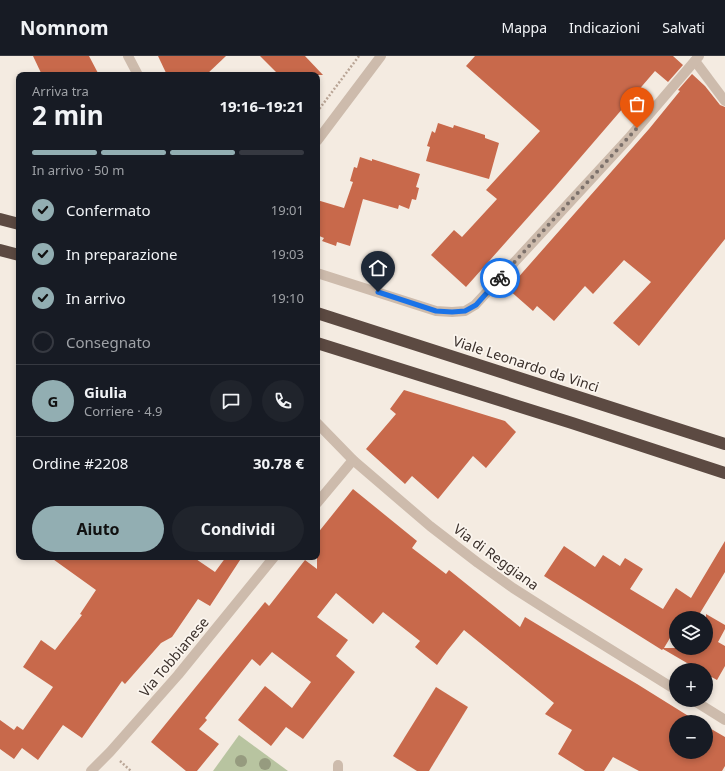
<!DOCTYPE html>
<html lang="it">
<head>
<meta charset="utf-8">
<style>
	body { margin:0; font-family:"Noto Sans",sans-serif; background:#20242c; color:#f1f3f6; height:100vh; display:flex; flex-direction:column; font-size:15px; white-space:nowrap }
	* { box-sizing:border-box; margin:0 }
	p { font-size:13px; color:#9ea1a6 }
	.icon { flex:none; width:22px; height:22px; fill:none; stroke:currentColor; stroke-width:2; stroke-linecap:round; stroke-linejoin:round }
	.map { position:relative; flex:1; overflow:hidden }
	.side { position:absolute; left:16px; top:16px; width:304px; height:488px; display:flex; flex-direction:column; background:#171b24; border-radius:8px; box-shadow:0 2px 6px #0003 }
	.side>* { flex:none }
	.controls { position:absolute; left:669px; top:555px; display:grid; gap:8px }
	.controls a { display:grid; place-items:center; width:44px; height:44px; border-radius:50%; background:#171b24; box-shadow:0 2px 6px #0003; font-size:20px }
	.pin { position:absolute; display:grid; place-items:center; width:34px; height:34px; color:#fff; margin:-41px -17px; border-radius:50% 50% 50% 0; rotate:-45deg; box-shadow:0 0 4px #0007 }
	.pin .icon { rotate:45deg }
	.courier { position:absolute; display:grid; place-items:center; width:40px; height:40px; margin:-20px; border:3px solid #1a73e8; border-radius:50%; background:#fff; color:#222; box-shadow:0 1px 5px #0007 }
	.headline em { font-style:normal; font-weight:700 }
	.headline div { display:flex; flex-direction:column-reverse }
	.headline { display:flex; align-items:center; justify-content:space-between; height:68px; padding:0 16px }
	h1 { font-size:26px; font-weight:700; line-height:30px }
	.bar { display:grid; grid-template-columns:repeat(4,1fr); gap:6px 4px; align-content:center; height:48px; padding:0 16px }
	.bar i { height:5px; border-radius:3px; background:#363941 }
	.bar .active { background:#92aeb2 }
	.bar p { grid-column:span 4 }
	.line { display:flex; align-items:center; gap:10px; padding:0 16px; border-top:1px solid #363941 }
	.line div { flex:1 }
	.round { display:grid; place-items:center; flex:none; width:42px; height:42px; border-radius:21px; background:#20242c }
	ol { padding:0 16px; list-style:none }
	li { display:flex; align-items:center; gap:12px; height:44px }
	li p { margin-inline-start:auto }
	li .icon { padding:4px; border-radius:50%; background:#92aeb2; color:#111; stroke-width:4 }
	li:last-child { color:#9ea1a6 }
	li i { width:22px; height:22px; border:2px solid #363941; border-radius:50% }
	.button { display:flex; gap:8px; margin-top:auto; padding:8px 16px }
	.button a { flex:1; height:46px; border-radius:24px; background:#92aeb2; color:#111; font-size:16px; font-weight:700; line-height:46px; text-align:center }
	.button a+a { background:#20242c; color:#f1f3f6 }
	header { display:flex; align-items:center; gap:24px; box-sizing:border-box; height:56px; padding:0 20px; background:#171b24; border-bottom:1px solid #363941 }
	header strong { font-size:19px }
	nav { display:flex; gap:22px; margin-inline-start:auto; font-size:14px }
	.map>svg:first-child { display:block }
</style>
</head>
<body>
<header>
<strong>Nomnom</strong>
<nav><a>Mappa</a><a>Indicazioni</a><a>Salvati</a></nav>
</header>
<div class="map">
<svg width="725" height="715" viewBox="0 0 725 715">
	<rect width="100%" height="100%" fill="#f4ebe1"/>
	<polygon fill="#b8c4a0" points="239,679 288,715 213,715"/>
	<g fill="#c8694b">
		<polygon points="33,0 89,0 99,19 42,19"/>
		<polygon points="158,0 226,0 206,19 167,19"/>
		<polygon points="260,0 305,0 323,19 279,19"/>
		<polygon points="475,0 673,0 683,9 668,26 655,15 555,131 466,231 431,199 454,174 462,181 497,143 486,134 540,75 466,10"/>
		<polygon points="692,18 705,30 720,49 725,51 725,183 639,290 613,267 651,226 624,204 593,238 585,230 554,265 537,250 533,255 508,233 649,73 680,35 678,34"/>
		<polygon points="438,67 453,72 454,69 485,79 485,82 499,87 489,123 426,105 430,91 427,90 432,75 435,77"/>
		<polygon points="360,101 372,105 372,103 420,118 416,131 419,132 416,144 412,143 409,153 399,149 398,153 363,143 350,190 337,186 336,190 322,185 324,182 317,179 317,144 344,152 353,126 350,125 354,111 357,112"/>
		<polygon points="404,334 505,365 516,376 486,412 473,400 438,443 412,420 405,428 366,393 396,358 390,353"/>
		<polygon points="353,433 417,485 412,492 446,518 449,514 520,571 525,561 593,602 637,628 698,666 676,666 676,696 706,696 706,670 725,681 725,710 722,715 639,715 613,701 604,715 585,715 558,698 572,674 545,658 554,647 464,574 447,595 437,609 415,591 420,585 383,556 373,568 336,537 317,561 348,584 336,600 355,616 303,683 286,671 271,690 238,664 265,630 292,652 311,626 272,596 260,610 252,603 205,662 207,664 199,673 219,688 197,715 186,715 151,686 265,546 269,550 305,504 317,513 317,478"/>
		<polygon points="725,485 725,516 697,562 676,562 676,572 664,592 706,592 706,558 725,569 725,573 718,586 725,590 725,610 717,624 706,618 706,614 699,614 663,593 662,594 544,520 564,490 595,511 603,499 620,510 625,502 643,513 630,533 663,553 676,532 691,542"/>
		<polygon points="50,501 193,501 215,516 226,501 242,501 210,550 198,543 172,581 161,587 125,628 122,625 82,682 63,669 38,704 22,692 14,703 0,693 0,664 14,674 17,670 23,674 53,631 23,611 41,584 55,594 82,559 80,558 96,534"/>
		<polygon points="436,631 468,651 429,715 417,715 393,700"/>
	</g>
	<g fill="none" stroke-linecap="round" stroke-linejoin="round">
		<g stroke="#b9a596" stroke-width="2.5" stroke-dasharray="2 2" stroke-linecap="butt">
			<polyline points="317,56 359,0"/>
			<polyline points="120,705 131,715"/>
		</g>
		<g stroke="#cdbbac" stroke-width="10">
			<polyline points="128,0 138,19"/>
			<polyline points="695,5 725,45"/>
			<polyline points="317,85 381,0"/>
			<polyline points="317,217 436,255 452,256 465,255 475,249 628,83 699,0"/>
			<polyline points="317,367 353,404 430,470 478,507 513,532 560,562 676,634"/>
			<polyline points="317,447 353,404"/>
			<polyline points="693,644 725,664"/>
			<polyline points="338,709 338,715"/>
			<polyline points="91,715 110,696 178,619 274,501"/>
		</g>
		<g stroke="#5c4a42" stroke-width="12">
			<polyline points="0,163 19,168"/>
			<polyline points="0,194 19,199"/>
			<polyline points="317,257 725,388"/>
			<polyline points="317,287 572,367 725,417"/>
		</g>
	</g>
	<g fill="#969b7f">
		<circle cx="241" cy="705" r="6"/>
		<circle cx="265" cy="708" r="6"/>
	</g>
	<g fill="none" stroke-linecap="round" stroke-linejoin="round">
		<polyline stroke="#7c716b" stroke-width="4" stroke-dasharray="0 7.2" points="500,222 637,72"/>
		<polyline stroke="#1a73e8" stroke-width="5" points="378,236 436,255 452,256 465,255 476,249 500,222"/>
	</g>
	<g text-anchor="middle" stroke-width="3.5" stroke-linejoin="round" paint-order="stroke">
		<g font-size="14" fill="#3b302b" stroke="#fbf5ee">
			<text transform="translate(526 308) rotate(18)" y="5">Viale Leonardo da Vinci</text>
			<text transform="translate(496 501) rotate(36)" y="5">Via di Reggiana</text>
			<text transform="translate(174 601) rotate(-50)" y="5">Via Tobbianese</text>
		</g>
	</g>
</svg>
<div class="controls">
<a><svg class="icon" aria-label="layers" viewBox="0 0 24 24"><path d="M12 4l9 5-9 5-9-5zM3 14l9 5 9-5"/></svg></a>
<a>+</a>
<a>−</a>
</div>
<div class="pin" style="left:637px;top:72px;background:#ea580c"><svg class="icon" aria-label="bag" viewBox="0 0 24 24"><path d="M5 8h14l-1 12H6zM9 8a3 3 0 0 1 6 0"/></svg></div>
<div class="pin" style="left:378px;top:236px;background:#1f2937"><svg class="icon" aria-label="home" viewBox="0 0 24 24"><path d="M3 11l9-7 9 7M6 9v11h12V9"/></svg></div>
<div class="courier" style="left:500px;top:222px"><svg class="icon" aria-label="bike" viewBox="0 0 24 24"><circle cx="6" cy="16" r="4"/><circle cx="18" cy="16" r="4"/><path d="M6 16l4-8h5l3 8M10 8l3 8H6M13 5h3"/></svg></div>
<section class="side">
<div class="headline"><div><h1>2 min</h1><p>Arriva tra</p></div><em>19:16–19:21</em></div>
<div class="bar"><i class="active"></i><i class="active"></i><i class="active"></i><i></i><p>In arrivo · 50 m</p></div>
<ol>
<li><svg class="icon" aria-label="check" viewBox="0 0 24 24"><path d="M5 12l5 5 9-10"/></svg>Confermato<p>19:01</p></li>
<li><svg class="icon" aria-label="check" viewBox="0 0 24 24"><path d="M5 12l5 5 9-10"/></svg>In preparazione<p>19:03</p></li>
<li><svg class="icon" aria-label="check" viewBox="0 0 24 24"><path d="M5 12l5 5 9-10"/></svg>In arrivo<p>19:10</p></li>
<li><i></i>Consegnato</li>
</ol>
<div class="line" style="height:72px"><b class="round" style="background:#92aeb2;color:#111">G</b><div><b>Giulia</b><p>Corriere · 4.9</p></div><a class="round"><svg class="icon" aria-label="chat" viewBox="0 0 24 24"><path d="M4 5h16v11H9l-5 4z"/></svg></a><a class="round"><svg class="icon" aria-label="phone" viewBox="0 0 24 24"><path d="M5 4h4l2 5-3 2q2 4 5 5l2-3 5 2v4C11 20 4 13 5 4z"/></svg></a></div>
<div class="line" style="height:52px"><div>Ordine #2208</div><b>30.78 €</b></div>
<div class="button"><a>Aiuto</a><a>Condividi</a></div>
</section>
</div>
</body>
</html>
